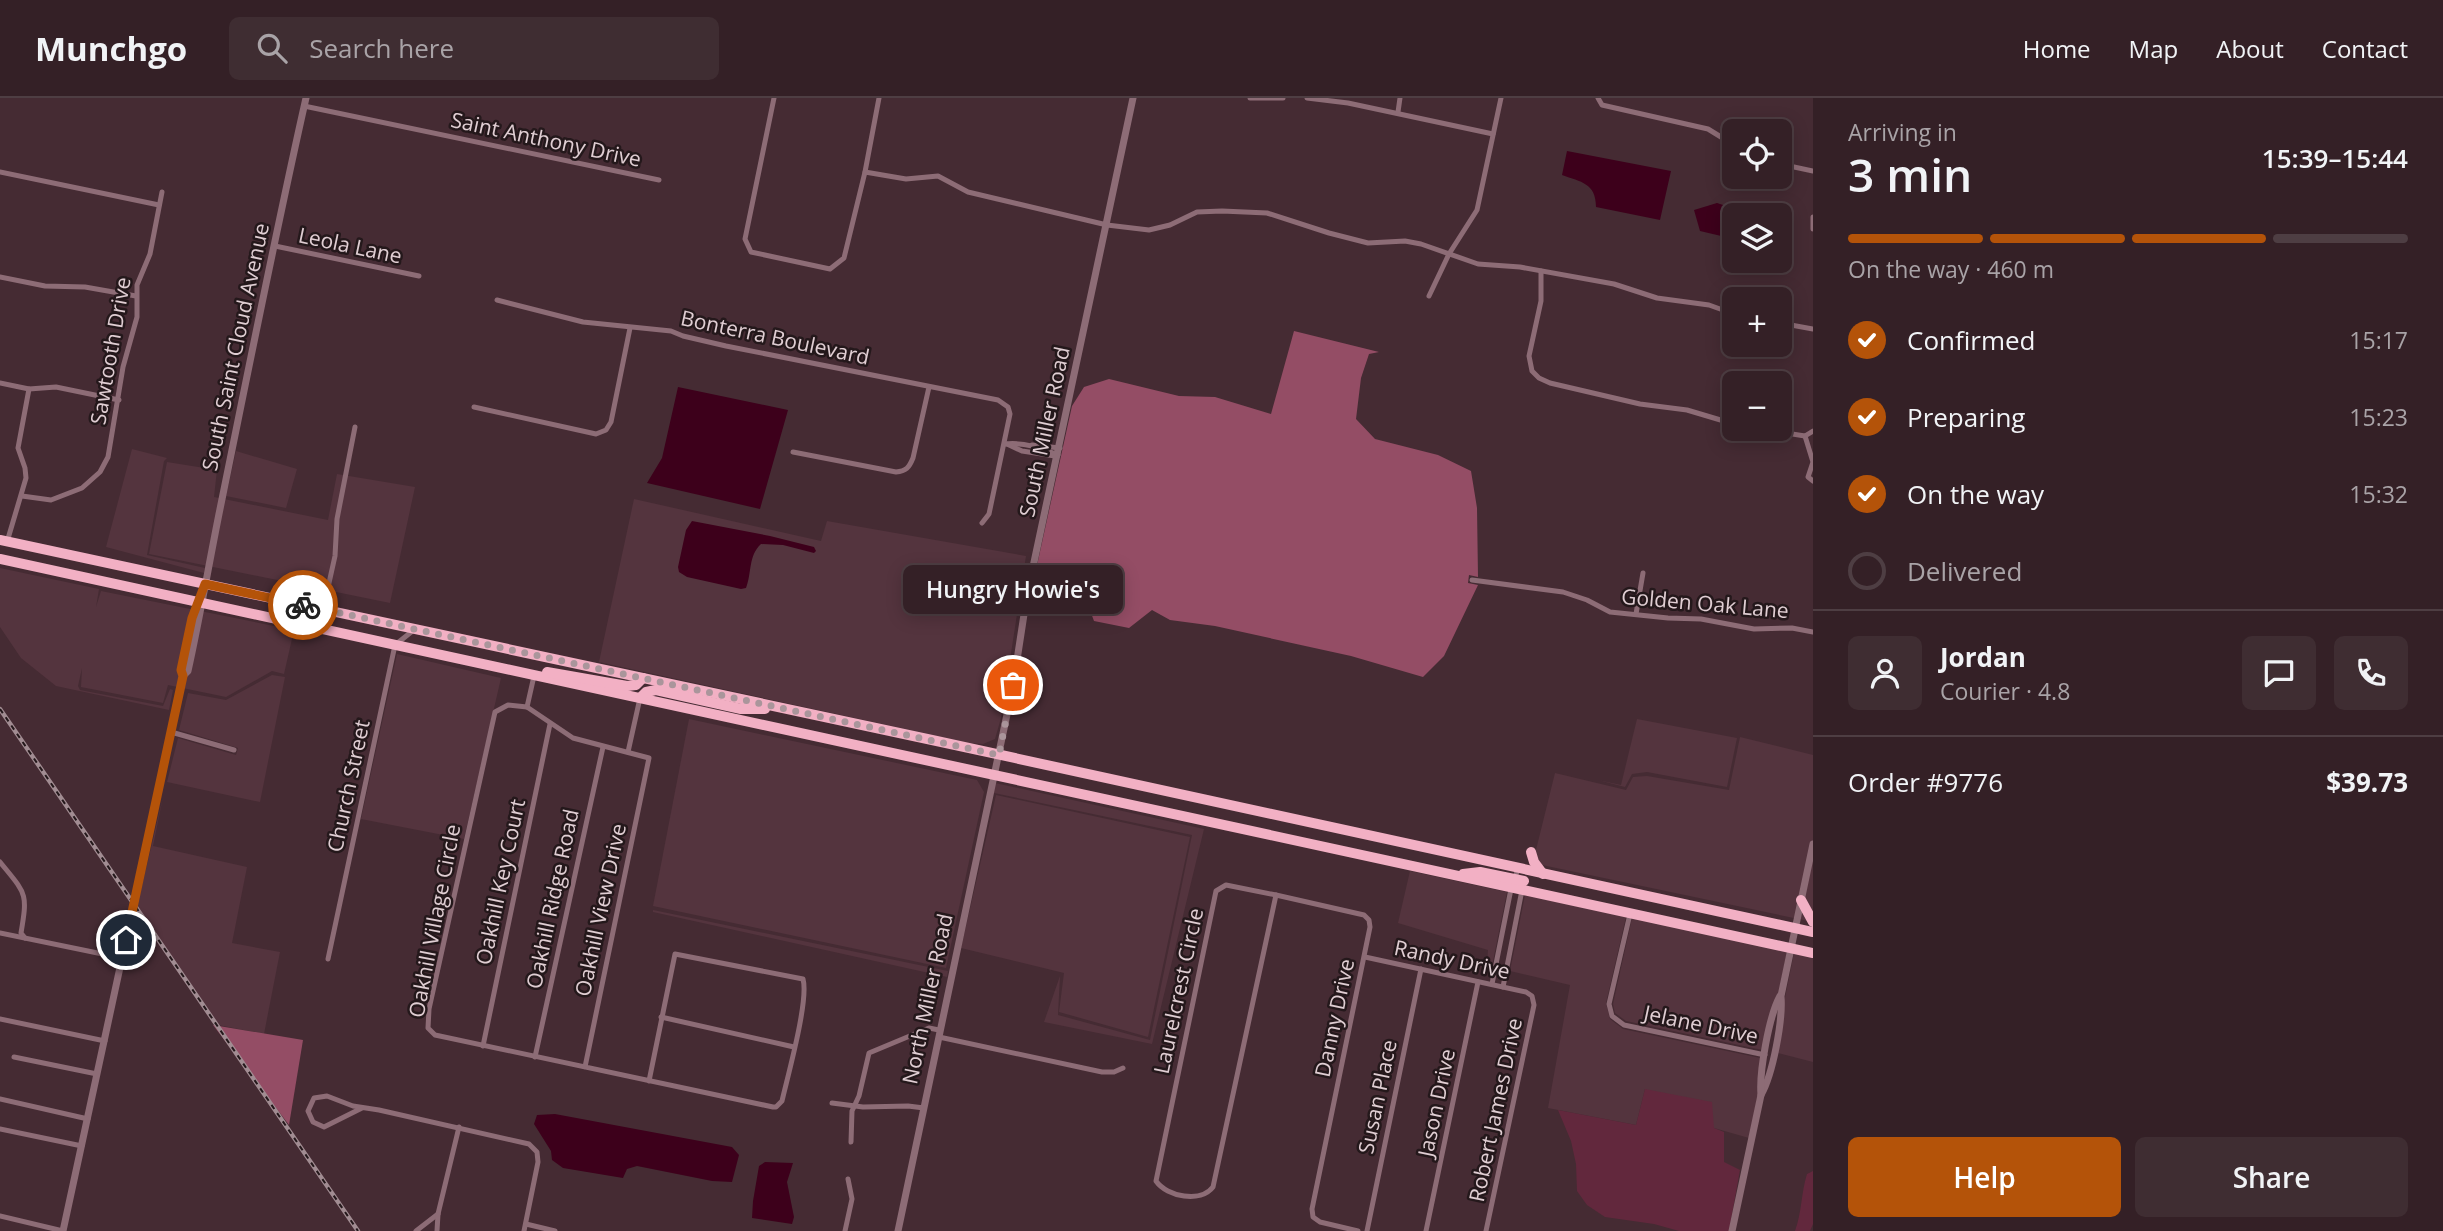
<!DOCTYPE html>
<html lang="en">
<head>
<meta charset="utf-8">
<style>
	body { margin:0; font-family:"Open Sans",sans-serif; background:#3f2d32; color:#f1f3f6; height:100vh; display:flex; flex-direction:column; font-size:26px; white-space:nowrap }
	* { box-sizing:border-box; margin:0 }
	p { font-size:23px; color:#a9a3a7 }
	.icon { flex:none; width:38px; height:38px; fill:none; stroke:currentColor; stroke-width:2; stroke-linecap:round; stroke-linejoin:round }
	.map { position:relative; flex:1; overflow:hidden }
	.side { display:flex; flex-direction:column; background:#342026; width:630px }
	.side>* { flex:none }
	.buttons { position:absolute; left:1722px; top:21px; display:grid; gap:14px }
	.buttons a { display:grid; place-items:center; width:70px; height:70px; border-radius:10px; background:#342026; box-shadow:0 4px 18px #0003,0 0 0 2px #4e3e43; font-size:35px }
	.pin { position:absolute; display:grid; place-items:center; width:60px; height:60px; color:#fff; margin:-30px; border:4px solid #fff; border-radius:50%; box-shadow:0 2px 7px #0007 }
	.courier { position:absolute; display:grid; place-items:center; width:70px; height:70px; margin:-35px; border:5px solid #b45309; border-radius:50%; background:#fff; color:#222; box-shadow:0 2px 9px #0007 }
	.bubble { position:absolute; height:49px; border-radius:10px; background:#342026; box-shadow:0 4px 18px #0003,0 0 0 2px #4e3e43; font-size:23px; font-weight:600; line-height:49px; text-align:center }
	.overview em { font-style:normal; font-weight:600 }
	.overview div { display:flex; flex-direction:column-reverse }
	.overview { display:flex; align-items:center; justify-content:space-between; height:119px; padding:0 35px }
	h1 { font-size:46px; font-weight:600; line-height:52px }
	.bar { display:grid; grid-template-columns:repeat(4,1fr); gap:10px 7px; align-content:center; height:84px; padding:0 35px }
	.bar i { height:9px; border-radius:5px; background:#4e3e43 }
	.bar .current { background:#b45309 }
	.bar p { grid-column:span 4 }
	.line { display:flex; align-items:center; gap:18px; padding:0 35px; border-top:2px solid #4e3e43 }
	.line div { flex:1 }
	.round { display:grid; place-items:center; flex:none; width:74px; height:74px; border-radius:10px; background:#3f2d32 }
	ol { padding:0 35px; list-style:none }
	li { display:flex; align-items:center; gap:21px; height:77px }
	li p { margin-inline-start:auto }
	li .icon { padding:7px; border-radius:50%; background:#b45309; color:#fff; stroke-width:4 }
	li:last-child { color:#a9a3a7 }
	li i { width:38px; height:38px; border:4px solid #4e3e43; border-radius:50% }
	.primary-button { display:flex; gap:14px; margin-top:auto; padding:14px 35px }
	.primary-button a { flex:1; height:80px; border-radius:10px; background:#b45309; color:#fff; font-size:28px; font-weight:600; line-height:80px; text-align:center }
	.primary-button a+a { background:#3f2d32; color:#f1f3f6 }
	header { display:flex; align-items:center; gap:42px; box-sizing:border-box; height:98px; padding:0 35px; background:#342026; border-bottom:2px solid #4e3e43 }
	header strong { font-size:33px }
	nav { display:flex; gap:38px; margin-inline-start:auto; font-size:24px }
	.search { width:490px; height:63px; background:#3f2d32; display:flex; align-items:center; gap:18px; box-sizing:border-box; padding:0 24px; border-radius:10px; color:#a9a3a7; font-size:26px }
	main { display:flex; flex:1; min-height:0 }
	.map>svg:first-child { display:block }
</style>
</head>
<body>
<header>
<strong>Munchgo</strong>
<div class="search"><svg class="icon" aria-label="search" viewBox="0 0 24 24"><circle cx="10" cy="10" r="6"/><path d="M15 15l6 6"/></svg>Search here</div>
<nav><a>Home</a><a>Map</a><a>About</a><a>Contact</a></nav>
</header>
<main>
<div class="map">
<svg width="1813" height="1133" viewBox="0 0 1813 1133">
	<rect width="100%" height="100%" fill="#452b33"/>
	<g fill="#54343e">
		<polygon points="132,351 167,360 164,363 147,457 205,470 204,475 106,449"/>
		<polygon points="236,353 297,371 286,410 226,398"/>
		<polygon points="167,364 217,372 214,399 328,422 337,376 415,389 390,505 149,456"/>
		<polygon points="634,401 821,443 827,423 1026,458 1001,620 995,641 983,646 969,645 599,564"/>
		<polygon points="0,470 99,491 96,509 101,493 294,532 284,576 272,573 226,599 168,587 163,605 81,589 82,570 78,588 80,592 163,608 170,591 173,592 169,612 56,588 21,560 0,529"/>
		<polygon points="397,556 501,580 464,741 361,721"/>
		<polygon points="272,577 285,579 260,704 167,684 178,640 236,657 238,650 179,632 188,595 226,602"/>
		<polygon points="689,621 977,682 984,694 946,870 653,808"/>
		<polygon points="1637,621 1737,640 1727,689 1647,674 1632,676 1625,689 1598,682 1621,687"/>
		<polygon points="1740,639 1813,657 1813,824 1542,767 1537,763 1535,756 1555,675 1626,692 1633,679 1647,678 1729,692"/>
		<polygon points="995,685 1204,731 1152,946 1044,924 1060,878 1058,917 1150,942 1192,737 994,695"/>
		<polygon points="996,697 1190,739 1148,939 1059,914 1064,875 961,850"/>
		<polygon points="163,699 153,748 247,769 232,845 280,854 264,936 213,926 136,813"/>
		<polygon points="1410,773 1507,794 1492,868 1487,867 1488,852 1398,825"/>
		<polygon points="1525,797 1626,819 1606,905 1610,921 1623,931 1765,961 1749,1040 1714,1030 1645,991 1636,1027 1548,1010 1570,887 1510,873"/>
		<polygon points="653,812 948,873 947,879 653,814"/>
		<polygon points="1632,820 1787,853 1767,953 1626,923 1615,915 1613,906"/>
		<polygon points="1794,855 1813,859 1813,964 1774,954"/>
	</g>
	<g fill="#62283d">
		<polygon points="1645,991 1712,1004 1714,1030 1724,1034 1724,1064 1740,1072 1729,1133 1679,1133 1654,1126 1605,1119 1587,1107 1577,1093 1576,1066 1571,1043 1558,1012 1636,1027"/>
		<path d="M1813 1073V1126L1810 1133H1795C1802 1114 1801 1095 1807 1076Z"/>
	</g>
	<g fill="#944d65">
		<polygon points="1294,233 1379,254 1369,256 1361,280 1356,321 1375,341 1438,357 1471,373 1477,410 1478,479 1469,477 1468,485 1478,487 1444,558 1423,579 1351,558 1215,528 1170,522 1152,512 1129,530 1094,523 1081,488 1034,481 1072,308 1084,289 1109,281 1179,298 1215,299 1271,316"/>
		<polygon points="213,927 303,942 289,1027"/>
	</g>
	<g fill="#3d001b">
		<path d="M1567 53 1671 73 1660 122 1596 109C1596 85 1581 84 1562 77Z"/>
		<polygon points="1717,105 1747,115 1747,117 1734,117 1734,141 1700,133 1694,112"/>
		<polygon points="678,289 788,312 760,411 647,385 662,360"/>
		<path d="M692 423 770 438 814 449 816 453 814 455 783 447 761 446C748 458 752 475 746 490L741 491 687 479 679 474 678 469 686 432Z"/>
		<polygon points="555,1016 732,1049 739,1057 732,1084 712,1083 637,1068 627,1071 623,1080 563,1070 552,1062 551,1053 534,1026 537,1017"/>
		<polygon points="765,1064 793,1065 787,1084 794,1119 792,1126 752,1120 753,1103 759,1068"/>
	</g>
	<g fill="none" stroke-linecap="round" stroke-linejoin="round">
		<g stroke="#8d6c76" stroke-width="5">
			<polyline points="774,0 745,141 751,154 830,171 844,160 865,74 879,0"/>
			<polyline points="1250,0 1283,0"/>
			<polyline points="1307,0 1348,5 1493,36"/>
			<polyline points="1598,0 1602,7 1708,31 1734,47"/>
			<polyline points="304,8 659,82"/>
			<polyline points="1398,14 1400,0"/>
			<polyline points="1780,66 1813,73"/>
			<polyline points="0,74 159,107"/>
			<polyline points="865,74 906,81 938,78 968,94 1107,127 1149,132 1170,127 1197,114 1222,113 1267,115 1329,135 1368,145 1405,143 1421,146 1478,166 1520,169 1614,186 1657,200 1709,207 1734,216"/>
			<polyline points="1813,119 1813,131"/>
			<polyline points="275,148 419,178"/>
			<polyline points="1541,173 1541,203 1529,258 1532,273 1539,280 1550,285 1640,306 1687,312 1734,326"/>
			<polyline points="0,179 45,188 85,189 136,198"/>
			<polyline points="1429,198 1449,156 1477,112 1501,0"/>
			<polyline points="497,202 583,224 671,233 683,238 726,248 998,302 1008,309 1010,316 989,416 982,425"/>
			<polyline points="1780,225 1813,231"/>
			<polyline points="0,285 29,291 56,289 119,302"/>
			<polyline points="474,309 596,336 606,332 611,324 630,230"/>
			<polyline points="1761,331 1805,338 1813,333"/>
			<polyline points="1805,338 1813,364 1808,379 1813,383"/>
			<path d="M1005 346C1024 344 1041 350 1058 357"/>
			<polyline points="1007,346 1022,353 1055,358"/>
			<polyline points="1032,347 1060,350"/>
			<path d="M793 354 896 374C906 373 909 370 913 360L929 289"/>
			<polyline points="22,398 51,402 82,390 100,374 108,359 123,269 137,219 137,187 150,156 162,94"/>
			<polyline points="7,444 26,380 25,370 18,350 29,291"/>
			<polyline points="1472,482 1563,494 1587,502 1610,514 1668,520 1701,521 1754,531 1792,530 1813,534"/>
			<polyline points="323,512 335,458 337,421 355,329"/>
			<polyline points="1636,516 1643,475"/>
			<polyline points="527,609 534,578"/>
			<polyline points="171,634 234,652"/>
			<polyline points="628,654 640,600"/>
			<path d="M0 764C26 796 28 794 21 835L25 840"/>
			<path d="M1226 787 1276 797 1213 1089C1201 1105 1167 1099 1156 1083L1216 793Z"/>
			<polyline points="1276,797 1364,817 1369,822 1370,829 1312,1111 1313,1119 1320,1124 1358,1133"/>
			<polyline points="1630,816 1609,906 1612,918 1624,927 1765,957"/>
			<polyline points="0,835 122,860"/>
			<polyline points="1365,859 1526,894 1532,898 1534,907 1486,1133"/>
			<polyline points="328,861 395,547 415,531"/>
			<polyline points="1492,886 1511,791 1518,771"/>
			<polyline points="1503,889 1522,792"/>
			<polyline points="661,919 794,949"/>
			<polyline points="0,921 105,943"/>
			<polyline points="939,939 1102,974 1114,974 1123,970"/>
			<polyline points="483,948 550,626"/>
			<polyline points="14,959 97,976"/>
			<polyline points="535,959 603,649"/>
			<path d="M585 969 649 660 573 640 527 609 508 607 495 614 429 911 428 930 435 937 773 1009H776L782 1003C788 977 809 902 803 881L675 856 649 983"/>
			<polyline points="0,1001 88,1021"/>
			<polyline points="832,1005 863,1009 908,1008 924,1010"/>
			<polyline points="362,1010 324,1029 313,1024 308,1013 314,1000 327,998 353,1008 379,1012 529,1046 537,1054 538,1064 524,1133"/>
			<polyline points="0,1031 82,1048"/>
			<polyline points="851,1044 852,1013 859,998 869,955 929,930 939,932"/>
			<polyline points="0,1118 63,1133"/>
			<polyline points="526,1126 555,1133"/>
			<polyline points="416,1133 438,1116"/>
			<polyline points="437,1133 438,1116 459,1029"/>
			<polyline points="845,1133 852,1101 848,1081"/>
			<polyline points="1367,1133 1421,871"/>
			<polyline points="1426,1133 1478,884"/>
		</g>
		<g stroke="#8d6c76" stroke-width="7">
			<polyline points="183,578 181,572 192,520 199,501"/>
			<path d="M1761 997C1773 976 1783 922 1781 898L1813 746"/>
			<path d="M63 1133 183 578 188 573C200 519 209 465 220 411 248 274 275 137 306 0"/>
			<polyline points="898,1133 1013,588 1027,497 1133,0"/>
			<path d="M1732 1133 1761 997C1759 974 1769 918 1780 898"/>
		</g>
		<g stroke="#f2b0c4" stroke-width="10">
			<polyline points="0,442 932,642 1813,834"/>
			<polyline points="0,461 1813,855"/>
			<polyline points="547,574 627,588 636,587 643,580"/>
			<polyline points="640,600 646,594 656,592 741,611 765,611"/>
			<polyline points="1531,754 1534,764 1543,776"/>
			<polyline points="1463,776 1480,774 1524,783"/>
			<polyline points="1801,802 1813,824"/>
		</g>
		<defs>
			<polyline id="rail" points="0,611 358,1133"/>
		</defs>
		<use href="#rail" stroke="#a18c92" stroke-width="4.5"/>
		<use href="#rail" stroke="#24181b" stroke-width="2" stroke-dasharray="5" stroke-linecap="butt"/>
	</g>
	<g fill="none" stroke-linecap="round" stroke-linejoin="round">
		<polyline stroke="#aa959b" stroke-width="7" stroke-dasharray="0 12.6" points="303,507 999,657 1013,587"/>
		<polyline stroke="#b45309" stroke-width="9" points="126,842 183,578 181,572 192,520 205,486 303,507"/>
	</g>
	<g text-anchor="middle" stroke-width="5" stroke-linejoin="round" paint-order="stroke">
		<g font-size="21" fill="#e0ced3" stroke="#24181b">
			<text transform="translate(546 42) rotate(12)" y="7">Saint Anthony Drive</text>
			<text transform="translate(350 148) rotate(12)" y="7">Leola Lane</text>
			<text transform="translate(775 240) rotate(12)" y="7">Bonterra Boulevard</text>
			<text transform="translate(236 249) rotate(-78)" y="7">South Saint Cloud Avenue</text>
			<text transform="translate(111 253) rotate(-80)" y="7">Sawtooth Drive</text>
			<text transform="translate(1045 334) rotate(-78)" y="7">South Miller Road</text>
			<text transform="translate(1705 506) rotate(5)" y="7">Golden Oak Lane</text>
			<text transform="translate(349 688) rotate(-78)" y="7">Church Street</text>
			<text transform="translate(501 784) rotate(-78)" y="7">Oakhill Key Court</text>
			<text transform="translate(553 801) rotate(-78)" y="7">Oakhill Ridge Road</text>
			<text transform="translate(601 812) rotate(-78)" y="7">Oakhill View Drive</text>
			<text transform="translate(435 823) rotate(-79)" y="7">Oakhill Village Circle</text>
			<text transform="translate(1452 862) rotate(12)" y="7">Randy Drive</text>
			<text transform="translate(1179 893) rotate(-78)" y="7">Laurelcrest Circle</text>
			<text transform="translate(928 901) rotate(-78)" y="7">North Miller Road</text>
			<text transform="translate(1335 920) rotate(-78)" y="7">Danny Drive</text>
			<text transform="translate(1701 927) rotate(12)" y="7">Jelane Drive</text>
			<text transform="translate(1378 999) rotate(-78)" y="7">Susan Place</text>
			<text transform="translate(1437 1005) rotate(-78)" y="7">Jason Drive</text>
			<text transform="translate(1496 1012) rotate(-78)" y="7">Robert James Drive</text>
		</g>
	</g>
</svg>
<div class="buttons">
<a><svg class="icon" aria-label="locate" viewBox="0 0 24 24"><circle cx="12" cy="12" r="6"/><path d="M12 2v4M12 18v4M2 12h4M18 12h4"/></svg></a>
<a><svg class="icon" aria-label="layers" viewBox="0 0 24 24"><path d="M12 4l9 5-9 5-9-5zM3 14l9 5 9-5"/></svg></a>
<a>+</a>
<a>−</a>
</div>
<div class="pin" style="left:1013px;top:587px;background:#ea580c"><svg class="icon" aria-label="bag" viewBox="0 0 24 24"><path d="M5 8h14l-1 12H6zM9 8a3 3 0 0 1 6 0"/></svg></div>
<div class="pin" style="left:126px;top:842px;background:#1f2937"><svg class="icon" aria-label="home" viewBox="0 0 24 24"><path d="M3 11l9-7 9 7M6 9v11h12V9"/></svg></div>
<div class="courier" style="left:303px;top:507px"><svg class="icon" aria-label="bike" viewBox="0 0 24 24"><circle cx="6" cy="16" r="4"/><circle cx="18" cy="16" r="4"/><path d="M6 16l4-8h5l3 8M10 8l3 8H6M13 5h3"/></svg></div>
<div class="bubble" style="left:903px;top:467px;width:220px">Hungry Howie's</div>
</div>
<section class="side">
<div class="overview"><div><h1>3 min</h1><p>Arriving in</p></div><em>15:39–15:44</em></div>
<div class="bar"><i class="current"></i><i class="current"></i><i class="current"></i><i></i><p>On the way · 460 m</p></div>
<ol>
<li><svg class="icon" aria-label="check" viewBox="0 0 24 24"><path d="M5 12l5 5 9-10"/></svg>Confirmed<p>15:17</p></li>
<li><svg class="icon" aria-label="check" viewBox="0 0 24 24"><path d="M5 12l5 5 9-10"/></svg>Preparing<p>15:23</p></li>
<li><svg class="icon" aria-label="check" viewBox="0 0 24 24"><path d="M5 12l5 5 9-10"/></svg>On the way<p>15:32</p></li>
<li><i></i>Delivered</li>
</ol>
<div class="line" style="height:126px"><a class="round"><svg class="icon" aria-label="person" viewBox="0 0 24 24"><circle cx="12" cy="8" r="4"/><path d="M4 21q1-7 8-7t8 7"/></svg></a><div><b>Jordan</b><p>Courier · 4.8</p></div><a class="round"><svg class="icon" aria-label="chat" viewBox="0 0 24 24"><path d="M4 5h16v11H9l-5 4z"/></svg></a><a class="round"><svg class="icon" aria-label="phone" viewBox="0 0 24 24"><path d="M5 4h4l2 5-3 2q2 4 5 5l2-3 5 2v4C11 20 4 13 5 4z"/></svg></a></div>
<div class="line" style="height:91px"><div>Order #9776</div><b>$39.73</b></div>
<div class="primary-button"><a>Help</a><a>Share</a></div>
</section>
</main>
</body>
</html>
